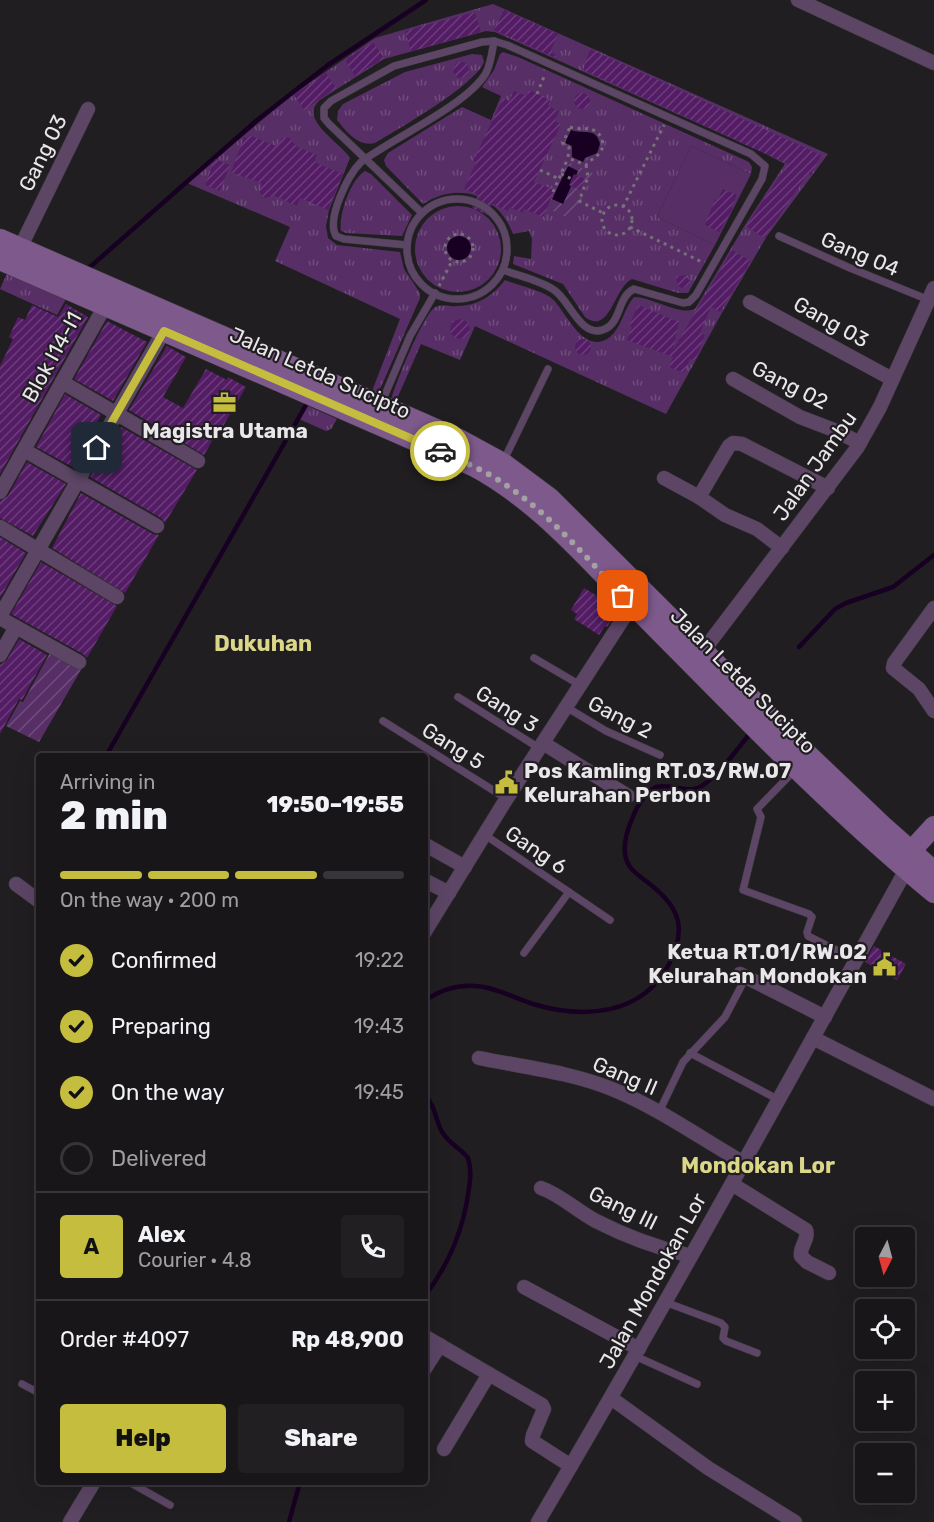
<!DOCTYPE html>
<html lang="en">
<head>
<meta charset="utf-8">
<style>
	body { margin:0; font-family:Rubik,sans-serif; background:#221f23; color:#f1f3f6; height:100vh; display:flex; flex-direction:column; font-size:22px; white-space:nowrap }
	* { box-sizing:border-box; margin:0 }
	p { font-size:20px; color:#9f9fa2 }
	.icon { flex:none; width:33px; height:33px; fill:none; stroke:currentColor; stroke-width:2; stroke-linecap:round; stroke-linejoin:round }
	.map { position:relative; flex:1; overflow:hidden }
	.details { position:absolute; left:36px; top:753px; width:392px; height:732px; display:flex; flex-direction:column; background:#19161a; border-radius:6px; box-shadow:0 6px 24px #0002,0 0 0 2px #373539 }
	.details>* { flex:none }
	.needle { width:39px; rotate:186deg }
	.fabs { position:absolute; left:855px; top:1227px; display:grid; gap:12px }
	.fabs a { display:grid; place-items:center; width:60px; height:60px; border-radius:6px; background:#19161a; box-shadow:0 6px 24px #0002,0 0 0 2px #373539; font-size:30px }
	.pin { position:absolute; display:grid; place-items:center; width:51px; height:51px; color:#fff; margin:-26px; border-radius:12px; box-shadow:0 3px 9px #0006 }
	.courier { position:absolute; display:grid; place-items:center; width:60px; height:60px; margin:-30px; border:4px solid #c4bd3e; border-radius:50%; background:#fff; color:#222; box-shadow:0 2px 8px #0007 }
	.overview em { font-style:normal; font-weight:800 }
	.overview div { display:flex; flex-direction:column-reverse }
	.overview { display:flex; align-items:center; justify-content:space-between; height:102px; padding:0 24px }
	h1 { font-size:39px; font-weight:800; line-height:45px }
	.bar { display:grid; grid-template-columns:repeat(4,1fr); gap:9px 6px; align-content:center; height:72px; padding:0 24px }
	.bar i { height:8px; border-radius:4px; background:#373539 }
	.bar .on { background:#c4bd3e }
	.bar p { grid-column:span 4 }
	.line { display:flex; align-items:center; gap:15px; padding:0 24px; border-top:2px solid #373539 }
	.line div { flex:1 }
	.round { display:grid; place-items:center; flex:none; width:63px; height:63px; border-radius:6px; background:#221f23 }
	ol { padding:0 24px; list-style:none }
	li { display:flex; align-items:center; gap:18px; height:66px }
	li p { margin-inline-start:auto }
	li .icon { padding:6px; border-radius:50%; background:#c4bd3e; color:#111; stroke-width:4 }
	li:last-child { color:#9f9fa2 }
	li i { width:33px; height:33px; border:3px solid #373539; border-radius:50% }
	.action { display:flex; gap:12px; margin-top:auto; padding:12px 24px }
	.action a { flex:1; height:69px; border-radius:6px; background:#c4bd3e; color:#111; font-size:24px; font-weight:800; line-height:69px; text-align:center }
	.action a+a { background:#221f23; color:#f1f3f6 }
	.map>svg:first-child { display:block }
</style>
</head>
<body>
<div class="map">
<svg width="934" height="1522" viewBox="0 0 934 1522">
	<defs>
		<pattern id="grass-tufts" width="24" height="20" patternUnits="userSpaceOnUse" patternTransform="scale(1.5)"><rect width="24" height="20" fill="#572f66"/><path d="M3 7l-1-3M5 7V3M7 7l1-3M15 17l-1-3M17 17v-4M19 17l1-3" fill="none" stroke="#6f4d7c"/></pattern>
		<pattern id="garden-furrows" width="10" height="10" patternUnits="userSpaceOnUse" patternTransform="scale(1.5)"><rect width="10" height="10" fill="#572f66"/><path d="M-1 1l2-2M0 10L10 0M9 11l2-2" fill="none" stroke="#6f4d7c"/></pattern>
		<pattern id="building-hatch" width="6" height="6" patternUnits="userSpaceOnUse" patternTransform="scale(1.5)"><rect width="6" height="6" fill="#531c65"/><path d="M-1 1l2-2M0 6l6-6M5 7l2-2" fill="none" stroke="#6c3d7b"/></pattern>
	</defs>
	<rect width="100%" height="100%" fill="#211e22"/>
	<g fill="url(#grass-tufts)">
		<path d="M493 4 828 154 767 236 723 311 666 414 475 326 460 360 421 344 396 401 392 397C397 380 422 318 434 308 440 303 451 307 457 306 477 306 493 296 505 280 519 286 538 289 550 297 565 307 582 358 610 337 622 327 624 308 634 297 652 297 680 316 695 309L745 225 785 164 766 154 495 32 486 31 384 59 320 100C297 119 341 143 350 158L329 210 326 226 328 238 337 245 400 252 404 269 420 293V298L381 387 375 392 372 391 400 319 275 261 290 227 187 183 292 95 375 38Z"/>
		<path d="M503 52 518 57 749 162 752 167 751 174 691 146 657 217 715 245 688 293H678L632 279C614 287 610 336 585 317L563 284 513 264 514 256 531 259 532 239 529 231 513 234C498 194 458 181 423 204L386 166 384 160 388 153 462 107 491 120 501 96 482 87 494 70 500 54Z"/>
		<path d="M472 54 482 55 484 62C474 86 400 128 375 143 358 147 347 132 337 120L338 111 343 104 405 72Z"/>
		<path d="M365 171 371 174 412 215 402 236 346 233 341 231C338 215 351 179 365 171Z"/>
		<circle cx="458" cy="249" r="43"/>
		<polygon points="7,273 66,299 57,315 0,289"/>
		<polygon points="306,405 337,419 331,429 326,431 299,419"/>
	</g>
	<polygon fill="#572f66" points="691,146 751,174 715,245 657,217"/>
	<g fill="url(#garden-furrows)">
		<polygon points="568,162 593,173 572,220 547,208"/>
		<polygon points="51,651 82,668 39,742 6,726 20,701 23,702"/>
	</g>
	<g fill="#170021">
		<path d="M571 130C583 135 596 126 600 144L597 153 585 158 583 162 572 157V146L565 143Z"/>
		<polygon points="568,166 578,171 563,204 552,199"/>
		<circle cx="459" cy="248" r="12"/>
	</g>
	<g fill="none" stroke-linecap="round" stroke-linejoin="round">
		<g stroke="#170021" stroke-width="4.5">
			<polyline points="90,267 256,121 328,65 426,0"/>
			<polyline points="799,647 835,609 846,603 893,587 934,555"/>
			<polyline points="106,756 306,405"/>
			<path d="M424 1001C440 990 457 984 476 986 495 987 514 998 533 1004 583 1019 642 1016 669 964 687 929 680 908 651 885 644 879 635 874 630 867 620 853 626 833 632 819 637 806 644 794 656 787 669 784 681 791 694 789 710 787 737 749 748 736"/>
			<path d="M424 1095C435 1104 435 1118 441 1130 447 1143 460 1147 468 1158 472 1170 470 1182 468 1195 462 1234 448 1266 424 1297"/>
			<polyline points="289,1522 300,1482"/>
		</g>
	</g>
	<g fill="url(#building-hatch)">
		<polygon points="504,10 558,34 551,50 558,59 494,30"/>
		<polygon points="475,12 481,32 411,51 405,31"/>
		<polygon points="373,42 384,58 355,76 345,60"/>
		<polygon points="590,49 821,155 811,175 808,174 764,238 746,226 788,164 583,70"/>
		<circle cx="461" cy="70" r="8"/>
		<polygon points="326,73 336,88 304,110 294,95"/>
		<polygon points="529,90 550,100 548,106 559,111 555,121 561,124 534,182 555,190 543,217 524,209 523,213 510,207 508,211 492,204 488,215 472,208 478,195 464,189 476,162 473,161 503,98 509,101 514,91 527,96"/>
		<circle cx="582" cy="101" r="8"/>
		<polygon points="249,135 276,146 282,138 289,137 296,146 317,155 314,162 343,174 328,210 300,198 297,206 275,196 264,198 260,193 261,183 231,172 244,137 248,139"/>
		<polygon points="215,159 230,165 220,191 205,185"/>
		<polygon points="574,174 585,179 580,190 569,185"/>
		<polygon points="723,189 737,195 731,207 733,208 719,232 705,225 715,199 717,200"/>
		<polygon points="732,250 751,261 720,312 711,307 700,333 705,335 695,361 690,359 684,373 669,367 673,357 627,340 632,327 629,326 638,305 679,322 673,350"/>
		<polygon points="685,275 691,282 684,288 679,287 675,277"/>
		<polygon points="66,304 88,317 0,474 0,366 13,339 9,337 18,317 25,320 32,305 58,317"/>
		<circle cx="460" cy="329" r="10"/>
		<polygon points="107,321 147,342 113,401 74,379"/>
		<circle cx="583" cy="347" r="8"/>
		<polygon points="167,346 186,357 163,397 183,408 206,369 227,380 228,377 246,387 222,428 220,427 204,455 129,410"/>
		<polygon points="65,394 101,415 86,441 89,443 75,468 36,447"/>
		<polygon points="121,427 197,470 165,523 161,518 90,477"/>
		<polygon points="27,462 66,484 33,536 0,518 0,501 8,496"/>
		<polygon points="81,493 153,534 159,535 125,593 52,548"/>
		<polygon points="0,537 26,553 0,598"/>
		<polygon points="41,562 117,606 87,658 83,654 11,614"/>
		<polygon points="584,588 619,609 607,627 605,626 599,635 574,619 577,614 571,610"/>
		<polygon points="19,639 47,655 22,700 19,699 0,734 0,665 7,660"/>
		<polygon points="874,946 906,964 897,980 865,962"/>
	</g>
	<g fill="none" stroke-linecap="round" stroke-linejoin="round">
		<defs>
			<g id="lane">
				<circle cx="457" cy="249" r="50"/>
				<path d="M422 213 329 124 324 118V108L331 101 394 66 482 42 494 41 507 45 751 154 765 166 762 179 696 295 689 302 683 303 634 289C618 296 621 322 605 329 581 340 570 300 554 290 540 280 519 276 503 270"/>
				<polyline points="779,236 850,268 929,300"/>
				<path d="M407 245 344 239 336 236C326 219 348 175 361 162 393 138 467 105 486 73 491 63 492 52 494 41"/>
				<polyline points="381,404 410,336 435,293"/>
				<polyline points="503,462 548,369"/>
				<polyline points="534,658 580,685"/>
				<polyline points="458,697 539,748"/>
				<polyline points="566,707 606,731 660,755"/>
				<polyline points="383,721 507,799"/>
				<polyline points="795,770 757,809 761,817 743,890 809,914 812,917 807,932 808,936 856,960"/>
				<polyline points="485,835 610,920"/>
				<polyline points="524,953 569,892"/>
				<polyline points="690,1053 779,1100"/>
				<polyline points="659,1112 683,1062 725,1017 746,977"/>
				<polyline points="665,1302 721,1323 725,1327 723,1338 726,1341 757,1353"/>
				<polyline points="635,1356 697,1384"/>
				<polyline points="22,1384 39,1393"/>
				<polyline points="129,1482 170,1505"/>
			</g>
			<g id="street">
				<polyline points="798,0 934,63"/>
				<polyline points="20,248 88,109"/>
				<polyline points="750,302 892,379"/>
				<polyline points="733,379 800,417 834,430 860,443"/>
				<polyline points="62,382 198,461"/>
				<polyline points="24,450 157,526"/>
				<polyline points="664,478 699,497 725,515 757,529 782,548"/>
				<polyline points="0,492 105,306"/>
				<polyline points="699,497 729,446 733,443 742,444 828,488"/>
				<polyline points="0,527 117,597"/>
				<polyline points="934,608 894,663 893,668 919,689 934,711"/>
				<polyline points="0,616 164,331"/>
				<polyline points="0,618 79,662"/>
				<polyline points="703,651 857,448 880,407 934,288"/>
				<polyline points="0,655 16,627"/>
				<polyline points="543,743 628,796"/>
				<polyline points="424,844 465,867"/>
				<polyline points="424,880 449,893"/>
				<polyline points="16,884 39,901"/>
				<polyline points="424,933 502,806 632,605"/>
				<polyline points="740,974 825,1017"/>
				<polyline points="813,1038 934,1099"/>
				<path d="M479 1058C523 1067 570 1072 612 1089 657 1107 702 1139 744 1163"/>
				<path d="M732 1184 806 1230C809 1240 799 1247 801 1256L807 1262 829 1273"/>
				<path d="M541 1188C561 1195 577 1211 596 1221 627 1237 658 1248 691 1256"/>
				<polyline points="524,1287 639,1349"/>
				<polyline points="424,1336 542,1405 544,1409 533,1435 532,1441 571,1466"/>
				<polyline points="424,1370 440,1345"/>
				<polyline points="611,1398 708,1468 795,1522"/>
				<polyline points="444,1449 489,1374"/>
				<polyline points="70,1522 94,1482"/>
				<path d="M538 1522C665 1307 785 1088 906 870"/>
			</g>
			<g id="secondary">
				<polyline points="0,239 459,439 503,463 550,498 798,745 883,826 934,871"/>
				<path d="M0 260 473 466C542 503 589 562 644 616 738 711 831 808 934 893"/>
				<polyline points="911,851 934,826"/>
			</g>
		</defs>
		<use href="#lane" stroke="#3d3a3e" stroke-width="8"/>
		<use href="#street" stroke="#3d3a3e" stroke-width="15"/>
		<use href="#secondary" stroke="#3d3a3e" stroke-width="21"/>
		<g stroke="#757276" stroke-width="3" stroke-dasharray="3 4.5" stroke-linecap="butt">
			<polyline points="537,94 545,74"/>
			<path d="M570 127C583 132 594 123 602 139 605 151 598 156 588 162L586 165 568 158 569 147 563 143Z"/>
			<polyline points="586,165 588,177 579,201 603,213"/>
			<polyline points="540,170 559,179"/>
			<polyline points="561,174 572,179"/>
			<polyline points="553,192 568,158"/>
			<circle cx="617" cy="220" r="15"/>
			<polyline points="623,207 664,125"/>
			<polyline points="630,227 702,262"/>
			<circle cx="459" cy="248" r="14"/>
			<polyline points="439,286 452,261"/>
		</g>
		<use href="#lane" stroke="#5c4565" stroke-width="7"/>
		<use href="#street" stroke="#5c4565" stroke-width="14"/>
		<use href="#secondary" stroke="#7e5a8c" stroke-width="20"/>
	</g>
	<g fill="none" stroke-linecap="round" stroke-linejoin="round">
		<path stroke="#a3a1a4" stroke-width="6" stroke-dasharray="0 10.8" d="M440 451C457 459 474 466 490 475 542 505 582 553 623 596"/>
		<polyline stroke="#c4bd3e" stroke-width="8" points="97,448 164,331 440,451"/>
	</g>
	<defs>
		<symbol id="office-bare" viewBox="-9 -9 18 18"><path d="M-6-3h4V-5.5h4V-3h4V5H-6ZM-1-4.5V-3h2v-1.5ZM-6 0V1H6V0Z" fill="#c4bd3e" stroke="#211e22" stroke-width="2.5" paint-order="stroke"/></symbol>
		<symbol id="civic-bare" viewBox="-9 -9 18 18"><path d="M-.6-6.5H3V-4.5H.6V-3L4-1V1h2V6H-6V1h2V-1L-.6-3ZM-1.2 2.5V6h2.4V2.5Z" fill="#c4bd3e" stroke="#211e22" stroke-width="2.5" paint-order="stroke"/></symbol>
	</defs>
	<g fill-rule="evenodd">
		<use href="#office-bare" x="208" y="386" width="33" height="33"/>
		<use href="#civic-bare" x="490" y="766" width="33" height="33"/>
		<use href="#civic-bare" x="868" y="948" width="33" height="33"/>
	</g>
	<g text-anchor="middle" stroke-width="4.5" stroke-linejoin="round" paint-order="stroke">
		<g font-size="21" fill="#e9e7ea" stroke="#211e22">
			<text transform="translate(43 153) rotate(-64)" y="7">Gang 03</text>
			<text transform="translate(860 254) rotate(23)" y="7">Gang 04</text>
			<text transform="translate(831 322) rotate(29)" y="7">Gang 03</text>
			<text transform="translate(52 357) rotate(-61)" y="7">Blok I14-I1</text>
			<text transform="translate(320 373) rotate(24)" y="7">Jalan Letda Sucipto</text>
			<text transform="translate(790 385) rotate(27)" y="7">Gang 02</text>
			<text transform="translate(815 466) rotate(-55)" y="7">Jalan Jambu</text>
			<text transform="translate(743 681) rotate(45)" y="7">Jalan Letda Sucipto</text>
			<text transform="translate(507 709) rotate(32)" y="7">Gang 3</text>
			<text transform="translate(620 717) rotate(27)" y="7">Gang 2</text>
			<text transform="translate(453 746) rotate(32)" y="7">Gang 5</text>
			<text transform="translate(536 850) rotate(34)" y="7">Gang 6</text>
			<text transform="translate(625 1076) rotate(23)" y="7">Gang II</text>
			<text transform="translate(623 1208) rotate(26)" y="7">Gang III</text>
			<text transform="translate(653 1281) rotate(-61)" y="7">Jalan Mondokan Lor</text>
		</g>
		<g font-size="21" font-weight="bold" fill="#e9e7ea" stroke="#211e22">
			<text x="225" y="438">Magistra Utama</text>
			<text x="524" y="778" text-anchor="start">Pos Kamling RT.03/RW.07<tspan x="524" dy="24">Kelurahan Perbon</tspan></text>
			<text x="867" y="959" text-anchor="end">Ketua RT.01/RW.02<tspan x="867" dy="24">Kelurahan Mondokan</tspan></text>
		</g>
		<g font-size="22" font-weight="bold" fill="#dbd788" stroke="#211e22">
			<text x="263" y="651">Dukuhan</text>
			<text x="758" y="1173">Mondokan Lor</text>
		</g>
	</g>
</svg>
<div class="fabs">
<a><svg class="needle" viewBox="-14 -14 28 28"><path d="M0-13l5 13h-10z" fill="#e53935"/><path d="M0 13l5-13h-10z" fill="#9f9fa2"/></svg></a>
<a><svg class="icon" aria-label="locate" viewBox="0 0 24 24"><circle cx="12" cy="12" r="6"/><path d="M12 2v4M12 18v4M2 12h4M18 12h4"/></svg></a>
<a>+</a>
<a>−</a>
</div>
<div class="pin" style="left:623px;top:596px;background:#ea580c"><svg class="icon" aria-label="bag" viewBox="0 0 24 24"><path d="M5 8h14l-1 12H6zM9 8a3 3 0 0 1 6 0"/></svg></div>
<div class="pin" style="left:97px;top:448px;background:#1f2937"><svg class="icon" aria-label="home" viewBox="0 0 24 24"><path d="M3 11l9-7 9 7M6 9v11h12V9"/></svg></div>
<div class="courier" style="left:440px;top:451px"><svg class="icon" aria-label="car" viewBox="0 0 24 24"><path d="M5 17H2v-5l4-1 3-4h7l3 4 3 1v5h-3M9 17h6M6 11h13"/><circle cx="7" cy="17" r="2"/><circle cx="17" cy="17" r="2"/></svg></div>
<section class="details">
<div class="overview"><div><h1>2 min</h1><p>Arriving in</p></div><em>19:50–19:55</em></div>
<div class="bar"><i class="on"></i><i class="on"></i><i class="on"></i><i></i><p>On the way · 200 m</p></div>
<ol>
<li><svg class="icon" aria-label="check" viewBox="0 0 24 24"><path d="M5 12l5 5 9-10"/></svg>Confirmed<p>19:22</p></li>
<li><svg class="icon" aria-label="check" viewBox="0 0 24 24"><path d="M5 12l5 5 9-10"/></svg>Preparing<p>19:43</p></li>
<li><svg class="icon" aria-label="check" viewBox="0 0 24 24"><path d="M5 12l5 5 9-10"/></svg>On the way<p>19:45</p></li>
<li><i></i>Delivered</li>
</ol>
<div class="line" style="height:108px"><b class="round" style="background:#c4bd3e;color:#111">A</b><div><b>Alex</b><p>Courier · 4.8</p></div><a class="round"><svg class="icon" aria-label="phone" viewBox="0 0 24 24"><path d="M5 4h4l2 5-3 2q2 4 5 5l2-3 5 2v4C11 20 4 13 5 4z"/></svg></a></div>
<div class="line" style="height:78px"><div>Order #4097</div><b>Rp 48,900</b></div>
<div class="action"><a>Help</a><a>Share</a></div>
</section>
</div>
</body>
</html>
